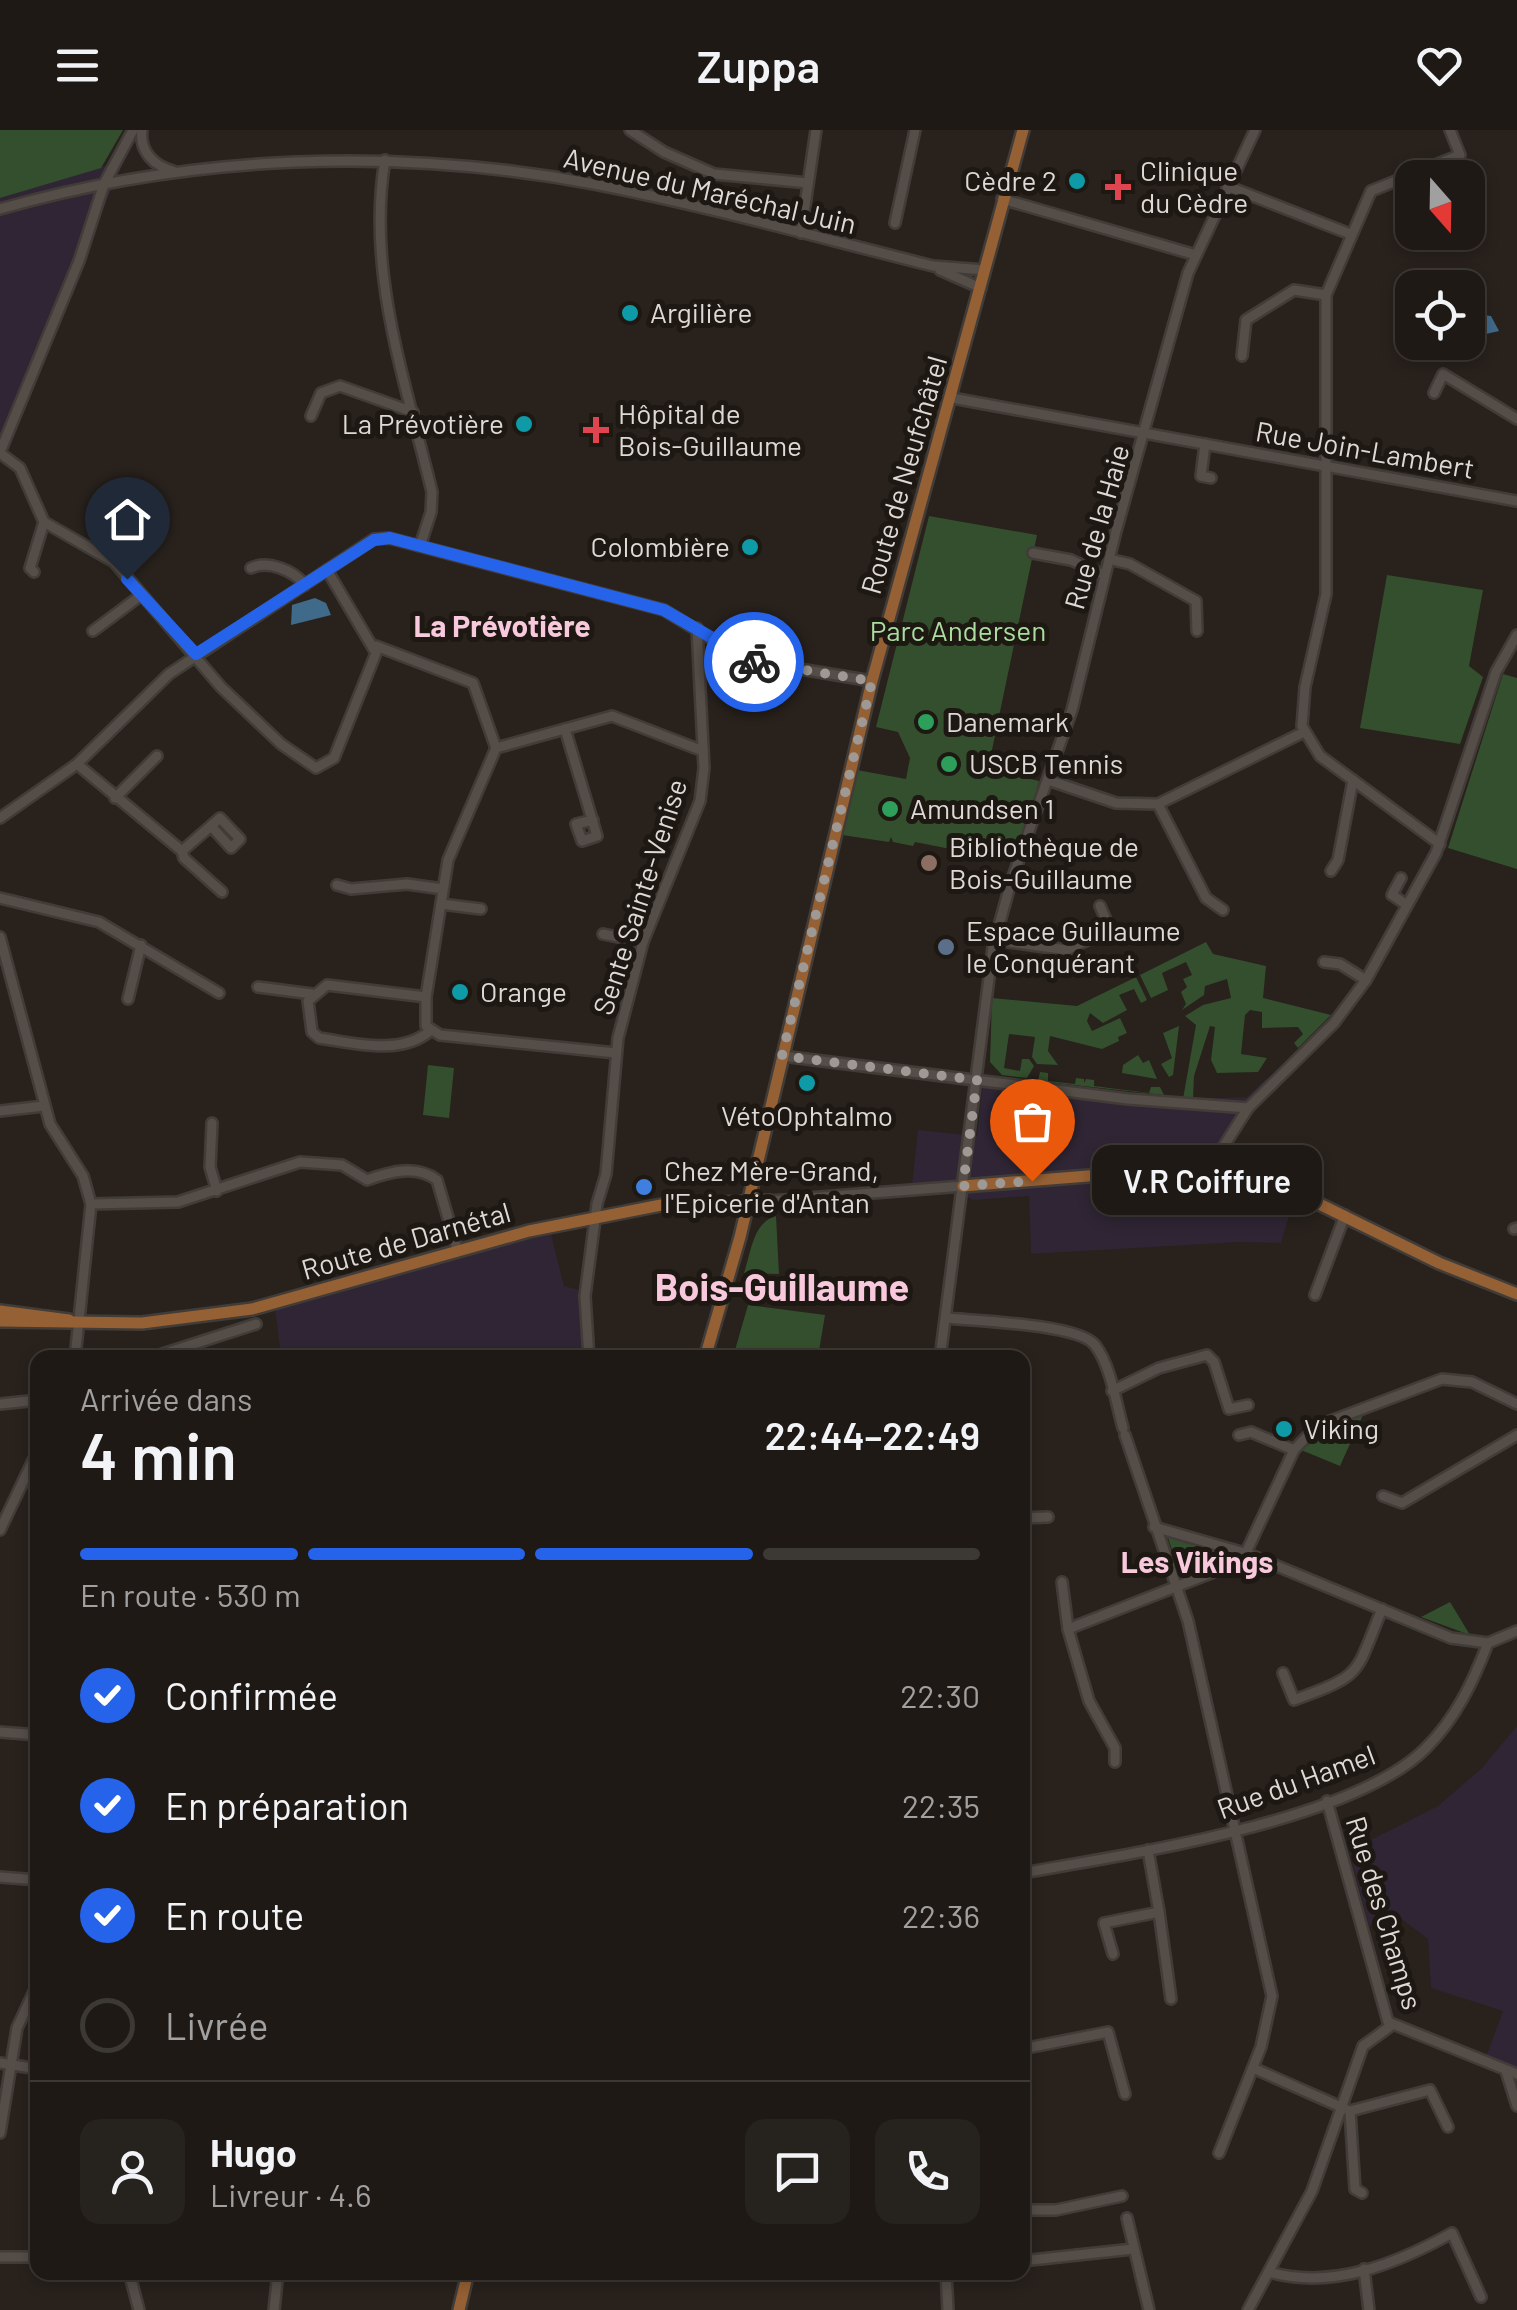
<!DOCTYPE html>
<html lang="fr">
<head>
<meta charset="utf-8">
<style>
	body { margin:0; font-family:Barlow,sans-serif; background:#26221e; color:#f1f3f6; height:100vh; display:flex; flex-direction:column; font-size:38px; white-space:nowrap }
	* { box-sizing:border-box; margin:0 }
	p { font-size:32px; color:#a1a0a0 }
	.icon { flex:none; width:55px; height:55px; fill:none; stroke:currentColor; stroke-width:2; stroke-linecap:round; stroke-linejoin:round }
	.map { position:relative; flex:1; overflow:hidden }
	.sheet { position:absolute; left:30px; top:1220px; width:1000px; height:930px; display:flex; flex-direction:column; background:#1e1915; border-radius:20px; box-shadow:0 5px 15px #0003,0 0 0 2px #3c3834 }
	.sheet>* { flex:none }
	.needle { width:65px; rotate:160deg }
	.tools { position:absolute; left:1395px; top:30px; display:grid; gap:20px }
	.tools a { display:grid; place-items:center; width:90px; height:90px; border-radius:20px; background:#1e1915; box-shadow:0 5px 15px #0003,0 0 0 2px #3c3834; font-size:50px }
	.pin { position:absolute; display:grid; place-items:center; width:85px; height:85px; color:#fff; margin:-102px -42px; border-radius:50% 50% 50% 0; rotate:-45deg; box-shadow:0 0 10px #0007 }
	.pin .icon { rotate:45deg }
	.courier { position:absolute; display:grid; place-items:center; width:100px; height:100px; margin:-50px; border:8px solid #2563eb; border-radius:50%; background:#fff; color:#222; box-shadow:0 2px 12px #0007 }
	.bubble { position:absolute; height:70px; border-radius:20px; background:#1e1915; box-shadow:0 5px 15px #0003,0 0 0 2px #3c3834; font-size:32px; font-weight:600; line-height:70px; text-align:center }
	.head em { font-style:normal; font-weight:600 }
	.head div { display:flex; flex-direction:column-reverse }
	.head { display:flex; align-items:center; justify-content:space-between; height:170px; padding:0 50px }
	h1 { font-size:65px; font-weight:600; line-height:75px }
	.bar { display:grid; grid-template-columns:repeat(4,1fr); gap:15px 10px; align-content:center; height:120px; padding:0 50px }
	.bar i { height:12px; border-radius:8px; background:#3c3834 }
	.bar .selected { background:#2563eb }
	.bar p { grid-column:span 4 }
	.line { display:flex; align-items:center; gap:25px; padding:0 50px; border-top:2px solid #3c3834 }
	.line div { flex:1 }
	.round { display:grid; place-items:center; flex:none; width:105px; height:105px; border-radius:20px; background:#26221e }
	ol { padding:0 50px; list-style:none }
	li { display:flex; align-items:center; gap:30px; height:110px }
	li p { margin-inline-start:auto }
	li .icon { padding:10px; border-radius:50%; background:#2563eb; color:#fff; stroke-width:4 }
	li:last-child { color:#a1a0a0 }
	li i { width:55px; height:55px; border:5px solid #3c3834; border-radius:50% }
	header { display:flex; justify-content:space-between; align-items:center; height:130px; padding:0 50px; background:#1e1915; font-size:45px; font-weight:600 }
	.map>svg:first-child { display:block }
</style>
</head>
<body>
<header><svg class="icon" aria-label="menu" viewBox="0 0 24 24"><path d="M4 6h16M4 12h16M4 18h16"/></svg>Zuppa<svg class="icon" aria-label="heart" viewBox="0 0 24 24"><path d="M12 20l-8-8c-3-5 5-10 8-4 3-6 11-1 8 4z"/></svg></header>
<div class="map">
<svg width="1517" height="2180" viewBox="0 0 1517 2180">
	<rect width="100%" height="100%" fill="#28211c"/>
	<g fill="#2f2534">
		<polygon points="124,30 124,31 0,316 0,68"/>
		<polygon points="1266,949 1273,956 1251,978 1206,1044 1296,1062 1281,1113 1239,1112 1031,1124 1029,1066 973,1070 962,1063 911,1063 918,1000 977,1006 983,953 1175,976 1197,969 1247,967"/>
		<polygon points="549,1096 564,1156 583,1161 587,1227 281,1227 275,1178"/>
		<polygon points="1517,1596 1517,1939 1486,1927 1503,1881 1431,1858 1428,1809 1394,1783 1369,1796 1349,1721 1438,1676 1482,1638"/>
	</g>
	<g fill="#334f2d">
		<polygon points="0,0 123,0 101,38 0,68"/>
		<polygon points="929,386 1037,405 988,639 1039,651 1016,732 915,712 913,716 893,712 891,707 889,712 842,705 857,640 906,649 910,628 898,602 876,597"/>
		<polygon points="1387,445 1483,460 1469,536 1483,547 1460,614 1360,598"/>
		<polygon points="1503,544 1517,548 1517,739 1448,718"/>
		<polygon points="1206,812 1213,824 1266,836 1263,868 1331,885 1298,918 1294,913 1303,904 1298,897 1262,898 1262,882 1250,880 1245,885 1241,924 1267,928 1258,942 1217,943 1211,930 1215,897 1210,896 1194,946 1193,968 1183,969 1196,895 1185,886 1203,875 1231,868 1227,849 1205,856 1204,865 1182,880 1186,874 1181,862 1187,857 1183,849 1192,845 1186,832 1162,843 1168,860 1151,868 1140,845"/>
		<polygon points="1136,847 1147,870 1141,873 1134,859 1119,865 1127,880 1103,893 1090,883 1087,891 1092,901 1120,888 1127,903 1118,907 1119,911 1102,919 1050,906 1048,921 1058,935 1037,934 1032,927 1035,907 1009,904 1004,938 1020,941 1022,929 1029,929 1034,936 1027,948 1002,945 990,932 992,868 1077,876"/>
		<polygon points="1179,896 1173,945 1169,947 1161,934 1172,928 1163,903"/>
		<polygon points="1138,925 1143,933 1149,930 1157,949 1122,943 1123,935"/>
		<polygon points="428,935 454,938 449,988 423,985"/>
		<polygon points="1040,942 1048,943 1048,951 1075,954 1076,948 1084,949 1084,953 1086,949 1094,950 1094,956 1149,963 1151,957 1160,957 1164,965 1038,951"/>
		<path d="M776 1086 779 1144 744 1143C751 1123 753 1092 776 1086Z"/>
		<polygon points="748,1175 825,1185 818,1227 733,1227"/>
		<polygon points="1363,1285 1340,1336 1301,1320 1338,1294"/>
		<polygon points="1167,1405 1230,1422 1234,1432 1224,1436 1221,1429 1189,1441 1191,1449 1183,1452"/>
		<polygon points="1450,1472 1470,1505 1421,1487"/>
	</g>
	<g fill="#406a89">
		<polygon points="1468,183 1491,186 1499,201 1486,204 1468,189"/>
		<polygon points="315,468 326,473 331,485 291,495 292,475"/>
	</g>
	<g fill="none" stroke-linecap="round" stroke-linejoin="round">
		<defs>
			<g id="minor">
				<path d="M142 0C139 21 154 36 173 41"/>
				<polyline points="630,0 664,22 714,44 808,53"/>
				<path d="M385 30C366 142 406 253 432 362L431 382 420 416"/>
				<polyline points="1227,56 1350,104"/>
				<polyline points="1002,69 1196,125"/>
				<path d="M0 79C192 24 398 17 594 54 708 76 820 108 933 136L985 140"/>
				<polyline points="895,93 915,0"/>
				<polyline points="801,103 816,0"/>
				<polyline points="940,140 981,158"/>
				<polyline points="1242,226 1246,190 1294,160 1326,165"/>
				<polyline points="1434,263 1443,244 1517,289"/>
				<polyline points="952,268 1517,371"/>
				<polyline points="311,286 321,263 340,256 413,282"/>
				<polyline points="1205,314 1201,346 1211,348"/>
				<polyline points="0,322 79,131 104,54 133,0"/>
				<polyline points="0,323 20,338 44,392 114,432 221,557 281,614 316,638 334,628 376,523 327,440"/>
				<polyline points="1033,423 1071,430 1104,445"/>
				<polyline points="1109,429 1130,434 1196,471 1197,501"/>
				<path d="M251 438C268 430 293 440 305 455"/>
				<polyline points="34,442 30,438 44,392"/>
				<polyline points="93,501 140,466"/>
				<polyline points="376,516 473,553 496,618 612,586 703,621"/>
				<polyline points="565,599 597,706 582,711 576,694 593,690"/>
				<polyline points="496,618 448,730 426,867 426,896 440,905 616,923"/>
				<polyline points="77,634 182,721 220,688 240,709 231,718 211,696"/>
				<polyline points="1048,650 1116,673 1158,674 1304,602"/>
				<polyline points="115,668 157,626"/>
				<polyline points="1158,674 1206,768 1223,780"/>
				<polyline points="0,688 77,634 169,544 374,409 389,408 664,480 746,530 872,551"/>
				<polyline points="1440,714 1320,626 1302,596 1305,557 1326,464 1326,165 1371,61 1460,25 1450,0"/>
				<polyline points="182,721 184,728 222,762"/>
				<polyline points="1331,741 1338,730 1353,650"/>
				<polyline points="1401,748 1392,765 1407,775"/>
				<polyline points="337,755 351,759 407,754 443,759"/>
				<polyline points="0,768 99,792 219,863"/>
				<polyline points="441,774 481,779"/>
				<polyline points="603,804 643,812"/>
				<polyline points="0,807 50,994 83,1046 91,1074 75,1228"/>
				<polyline points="995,810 1067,820 1110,799 1100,776"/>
				<polyline points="1324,832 1340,834 1366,850"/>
				<polyline points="258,857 312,864"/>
				<path d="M426 867 327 855 308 871 312 902 319 908C354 913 400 926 430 901"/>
				<polyline points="128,869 141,815"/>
				<polyline points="782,926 1128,969 1248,978"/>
				<polyline points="0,981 44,976"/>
				<polyline points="212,993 210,1037 217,1061"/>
				<polyline points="1206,1044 1248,978 1334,893 1366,850 1436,723 1496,542 1517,505"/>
				<polyline points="770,1071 963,1056"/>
				<path d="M91 1074 178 1072 300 1032 342 1035 367 1050C389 1042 416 1034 437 1050L458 1122"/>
				<polyline points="1514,1099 1517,1098"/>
				<polyline points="1315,1165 1345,1085"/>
				<path d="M947 1188C977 1191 1078 1194 1095 1215 1111 1236 1116 1273 1123 1298"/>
				<polyline points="150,1228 256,1194"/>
				<polyline points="589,1228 585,1166 597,1074 606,1044 618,908 643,812 700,671 704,638 697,498"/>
				<polyline points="940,1228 993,817 1011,752 1072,580 1116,401 1188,143 1255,0"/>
				<polyline points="1112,1261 1159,1238 1207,1225 1214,1232 1229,1279 1248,1275"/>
				<polyline points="0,1274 38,1270"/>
				<polyline points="1125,1305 1188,1491 1272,1866 1261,1917 1219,2023"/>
				<polyline points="1239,1305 1251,1302 1294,1320"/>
				<polyline points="1383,1366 1402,1373 1517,1305"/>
				<polyline points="1022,1388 1048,1387"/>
				<polyline points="1154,1397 1248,1424 1451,1508 1488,1513"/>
				<polyline points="0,1400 38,1320"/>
				<polyline points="1062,1452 1068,1499"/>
				<polyline points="1022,1523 1022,1530"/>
				<path d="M1283 1543 1294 1570C1364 1544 1354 1547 1382 1479"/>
				<polyline points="0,1602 38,1605"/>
				<polyline points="1115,1632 1115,1618 1089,1571 1068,1499 1242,1431 1294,1320 1317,1296 1442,1249 1472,1252 1517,1274"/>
				<polyline points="1327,1671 1388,1892 1517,1944"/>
				<path d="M1022 1743C1125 1725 1354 1691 1426 1618 1456 1588 1473 1552 1488 1513L1517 1501"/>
				<polyline points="0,1747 38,1750"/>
				<polyline points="1159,1782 1171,1869"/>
				<polyline points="1113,1824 1104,1793 1159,1782 1148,1720"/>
				<polyline points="1022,1897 1026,1918"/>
				<polyline points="1022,1919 1108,1902 1125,1964"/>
				<polyline points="0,1933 38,1939"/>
				<polyline points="1253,1938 1350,1981 1430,1960 1448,1997"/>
				<polyline points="1506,1941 1517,1976"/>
				<polyline points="1350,1981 1355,2059 1362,2063"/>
				<polyline points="0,2003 17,1898 38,1853"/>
				<polyline points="1022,2080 1056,2080 1122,2066"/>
				<polyline points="1127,2088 1149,2180"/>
				<polyline points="0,2127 38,2127"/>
				<polyline points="1022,2131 1133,2119"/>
				<polyline points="1364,2139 1369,2180"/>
				<polyline points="129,2142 139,2180"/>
				<polyline points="946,2142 948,2180"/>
				<path d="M1269 2142C1332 2160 1396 2134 1452 2103L1481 2167"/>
				<polyline points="274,2180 278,2142"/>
				<polyline points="1248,2180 1312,2061 1363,1916 1392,1895"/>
			</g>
			<g id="major">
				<polyline points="963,1056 1113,1044 1244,1047 1297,1063 1439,1133 1517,1164"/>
				<polyline points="0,1181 69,1190"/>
				<polyline points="0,1191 142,1193 252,1179 529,1101 661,1075 770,1071"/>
				<polyline points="705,1228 740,1107 872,551 1023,0"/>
				<polyline points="459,2180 468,2142"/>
			</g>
		</defs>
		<use href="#minor" stroke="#413c38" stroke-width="14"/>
		<use href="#major" stroke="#413c38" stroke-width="16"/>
		<use href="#minor" stroke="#554d47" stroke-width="9"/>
		<use href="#major" stroke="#956034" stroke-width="11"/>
	</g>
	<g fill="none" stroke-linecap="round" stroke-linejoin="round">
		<polyline stroke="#9e9995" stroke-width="10" stroke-dasharray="0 18" points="754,532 872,551 782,926 977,950 963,1056 1032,1051"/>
		<polyline stroke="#2563eb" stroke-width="12" points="127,449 196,524 374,410 390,408 664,480 754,532"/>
	</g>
	<g fill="#0f9aa8" stroke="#1e1813" stroke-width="4">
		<circle cx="1077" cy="51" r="10"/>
		<circle cx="630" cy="183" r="10"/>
		<circle cx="524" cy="294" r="10"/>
		<circle cx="750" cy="417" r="10"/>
		<circle cx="460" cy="862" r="10"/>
		<circle cx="807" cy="953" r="10"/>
		<circle cx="1284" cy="1299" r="10"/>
	</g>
	<g fill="#e0444e" stroke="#1e1813" stroke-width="4">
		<path d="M1113 42h10v10h10v10h-10v10h-10v-10h-10v-10h10z"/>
		<path d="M591 285h10v10h10v10h-10v10h-10v-10h-10v-10h10z"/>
	</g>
	<g fill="#2e9e5b" stroke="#1e1813" stroke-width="4">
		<circle cx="926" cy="592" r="10"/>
		<circle cx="949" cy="634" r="10"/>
		<circle cx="890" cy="679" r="10"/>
	</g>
	<circle fill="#8d6e63" stroke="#1e1813" stroke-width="4" cx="929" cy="733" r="10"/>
	<circle fill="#5c6f8a" stroke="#1e1813" stroke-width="4" cx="946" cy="817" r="10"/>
	<circle fill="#3f7fe0" stroke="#1e1813" stroke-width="4" cx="644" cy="1057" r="10"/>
	<g text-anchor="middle" stroke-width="10" stroke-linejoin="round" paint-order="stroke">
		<g font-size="28" fill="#ded9d6" stroke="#1e1813" text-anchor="start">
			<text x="1140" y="51">Clinique<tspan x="1140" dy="32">du Cèdre</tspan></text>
			<text x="1057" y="61" text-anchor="end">Cèdre 2</text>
			<text x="650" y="193">Argilière</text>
			<text x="618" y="294">Hôpital de<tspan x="618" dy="32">Bois-Guillaume</tspan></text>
			<text x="504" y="304" text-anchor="end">La Prévotière</text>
			<text x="730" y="427" text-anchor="end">Colombière</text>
			<text x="946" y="602">Danemark</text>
			<text x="969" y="644">USCB Tennis</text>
			<text x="910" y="689">Amundsen 1</text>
			<text x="949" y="727">Bibliothèque de<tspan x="949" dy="32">Bois-Guillaume</tspan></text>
			<text x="966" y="811">Espace Guillaume<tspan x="966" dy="32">le Conquérant</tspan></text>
			<text x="480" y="872">Orange</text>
			<text x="807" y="996" text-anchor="middle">VétoOphtalmo</text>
			<text x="664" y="1051">Chez Mère-Grand,<tspan x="664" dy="32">l'Epicerie d'Antan</tspan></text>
			<text x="1304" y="1309">Viking</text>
		</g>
		<g font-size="28" fill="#ded9d6" stroke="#1e1813">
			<text transform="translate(710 61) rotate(13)" y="10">Avenue du Maréchal Juin</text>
			<text transform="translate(1365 320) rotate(10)" y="10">Rue Join-Lambert</text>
			<text transform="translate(904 345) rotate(-74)" y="10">Route de Neufchâtel</text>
			<text transform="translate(1097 397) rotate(-74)" y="10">Rue de la Haie</text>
			<text transform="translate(640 767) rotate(-72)" y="10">Sente Sainte-Venise</text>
			<text transform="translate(406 1111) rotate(-16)" y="10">Route de Darnétal</text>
			<text transform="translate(1296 1652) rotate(-20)" y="10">Rue du Hamel</text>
			<text transform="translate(1384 1783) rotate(73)" y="10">Rue des Champs</text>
		</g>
		<g font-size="28" fill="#aadd9f" stroke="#1e1813">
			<text x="958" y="511">Parc Andersen</text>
		</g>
		<g font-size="30" font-weight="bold" fill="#f8c8dd" stroke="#1e1813">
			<text x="502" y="507">La Prévotière</text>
			<text x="1197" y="1443">Les Vikings</text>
		</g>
		<g font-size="38" font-weight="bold" fill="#f8c8dd" stroke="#1e1813">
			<text x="782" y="1171">Bois-Guillaume</text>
		</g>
	</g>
</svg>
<div class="tools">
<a><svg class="needle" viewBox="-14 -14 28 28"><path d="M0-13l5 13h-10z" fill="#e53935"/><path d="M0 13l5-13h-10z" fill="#a1a0a0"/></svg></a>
<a><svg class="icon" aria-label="locate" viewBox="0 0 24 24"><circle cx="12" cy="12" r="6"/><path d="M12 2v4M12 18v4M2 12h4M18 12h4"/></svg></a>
</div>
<div class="pin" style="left:1032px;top:1051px;background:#ea580c"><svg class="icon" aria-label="bag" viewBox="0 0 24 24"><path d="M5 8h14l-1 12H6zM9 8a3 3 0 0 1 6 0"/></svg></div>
<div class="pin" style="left:127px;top:449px;background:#1f2937"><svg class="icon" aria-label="home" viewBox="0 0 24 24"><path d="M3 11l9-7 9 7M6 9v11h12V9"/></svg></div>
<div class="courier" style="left:754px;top:532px"><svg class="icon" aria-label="bike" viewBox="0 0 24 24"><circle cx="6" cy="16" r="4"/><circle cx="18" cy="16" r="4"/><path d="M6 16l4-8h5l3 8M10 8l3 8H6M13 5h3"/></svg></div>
<div class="bubble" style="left:1092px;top:1015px;width:230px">V.R Coiffure</div>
<section class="sheet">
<div class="head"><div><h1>4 min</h1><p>Arrivée dans</p></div><em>22:44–22:49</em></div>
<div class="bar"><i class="selected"></i><i class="selected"></i><i class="selected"></i><i></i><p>En route · 530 m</p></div>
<ol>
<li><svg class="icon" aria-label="check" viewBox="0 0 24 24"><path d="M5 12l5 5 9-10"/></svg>Confirmée<p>22:30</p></li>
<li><svg class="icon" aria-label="check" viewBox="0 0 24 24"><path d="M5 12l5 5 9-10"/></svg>En préparation<p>22:35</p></li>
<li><svg class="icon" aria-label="check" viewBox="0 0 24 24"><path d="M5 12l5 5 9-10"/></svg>En route<p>22:36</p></li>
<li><i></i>Livrée</li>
</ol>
<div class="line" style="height:180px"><a class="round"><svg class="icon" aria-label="person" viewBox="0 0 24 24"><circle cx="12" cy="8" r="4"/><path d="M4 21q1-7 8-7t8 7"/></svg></a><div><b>Hugo</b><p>Livreur · 4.6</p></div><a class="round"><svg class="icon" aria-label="chat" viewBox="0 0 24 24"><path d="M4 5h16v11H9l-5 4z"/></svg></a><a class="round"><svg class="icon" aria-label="phone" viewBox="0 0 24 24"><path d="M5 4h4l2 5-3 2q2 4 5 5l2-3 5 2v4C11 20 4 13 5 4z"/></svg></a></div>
</section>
</div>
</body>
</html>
